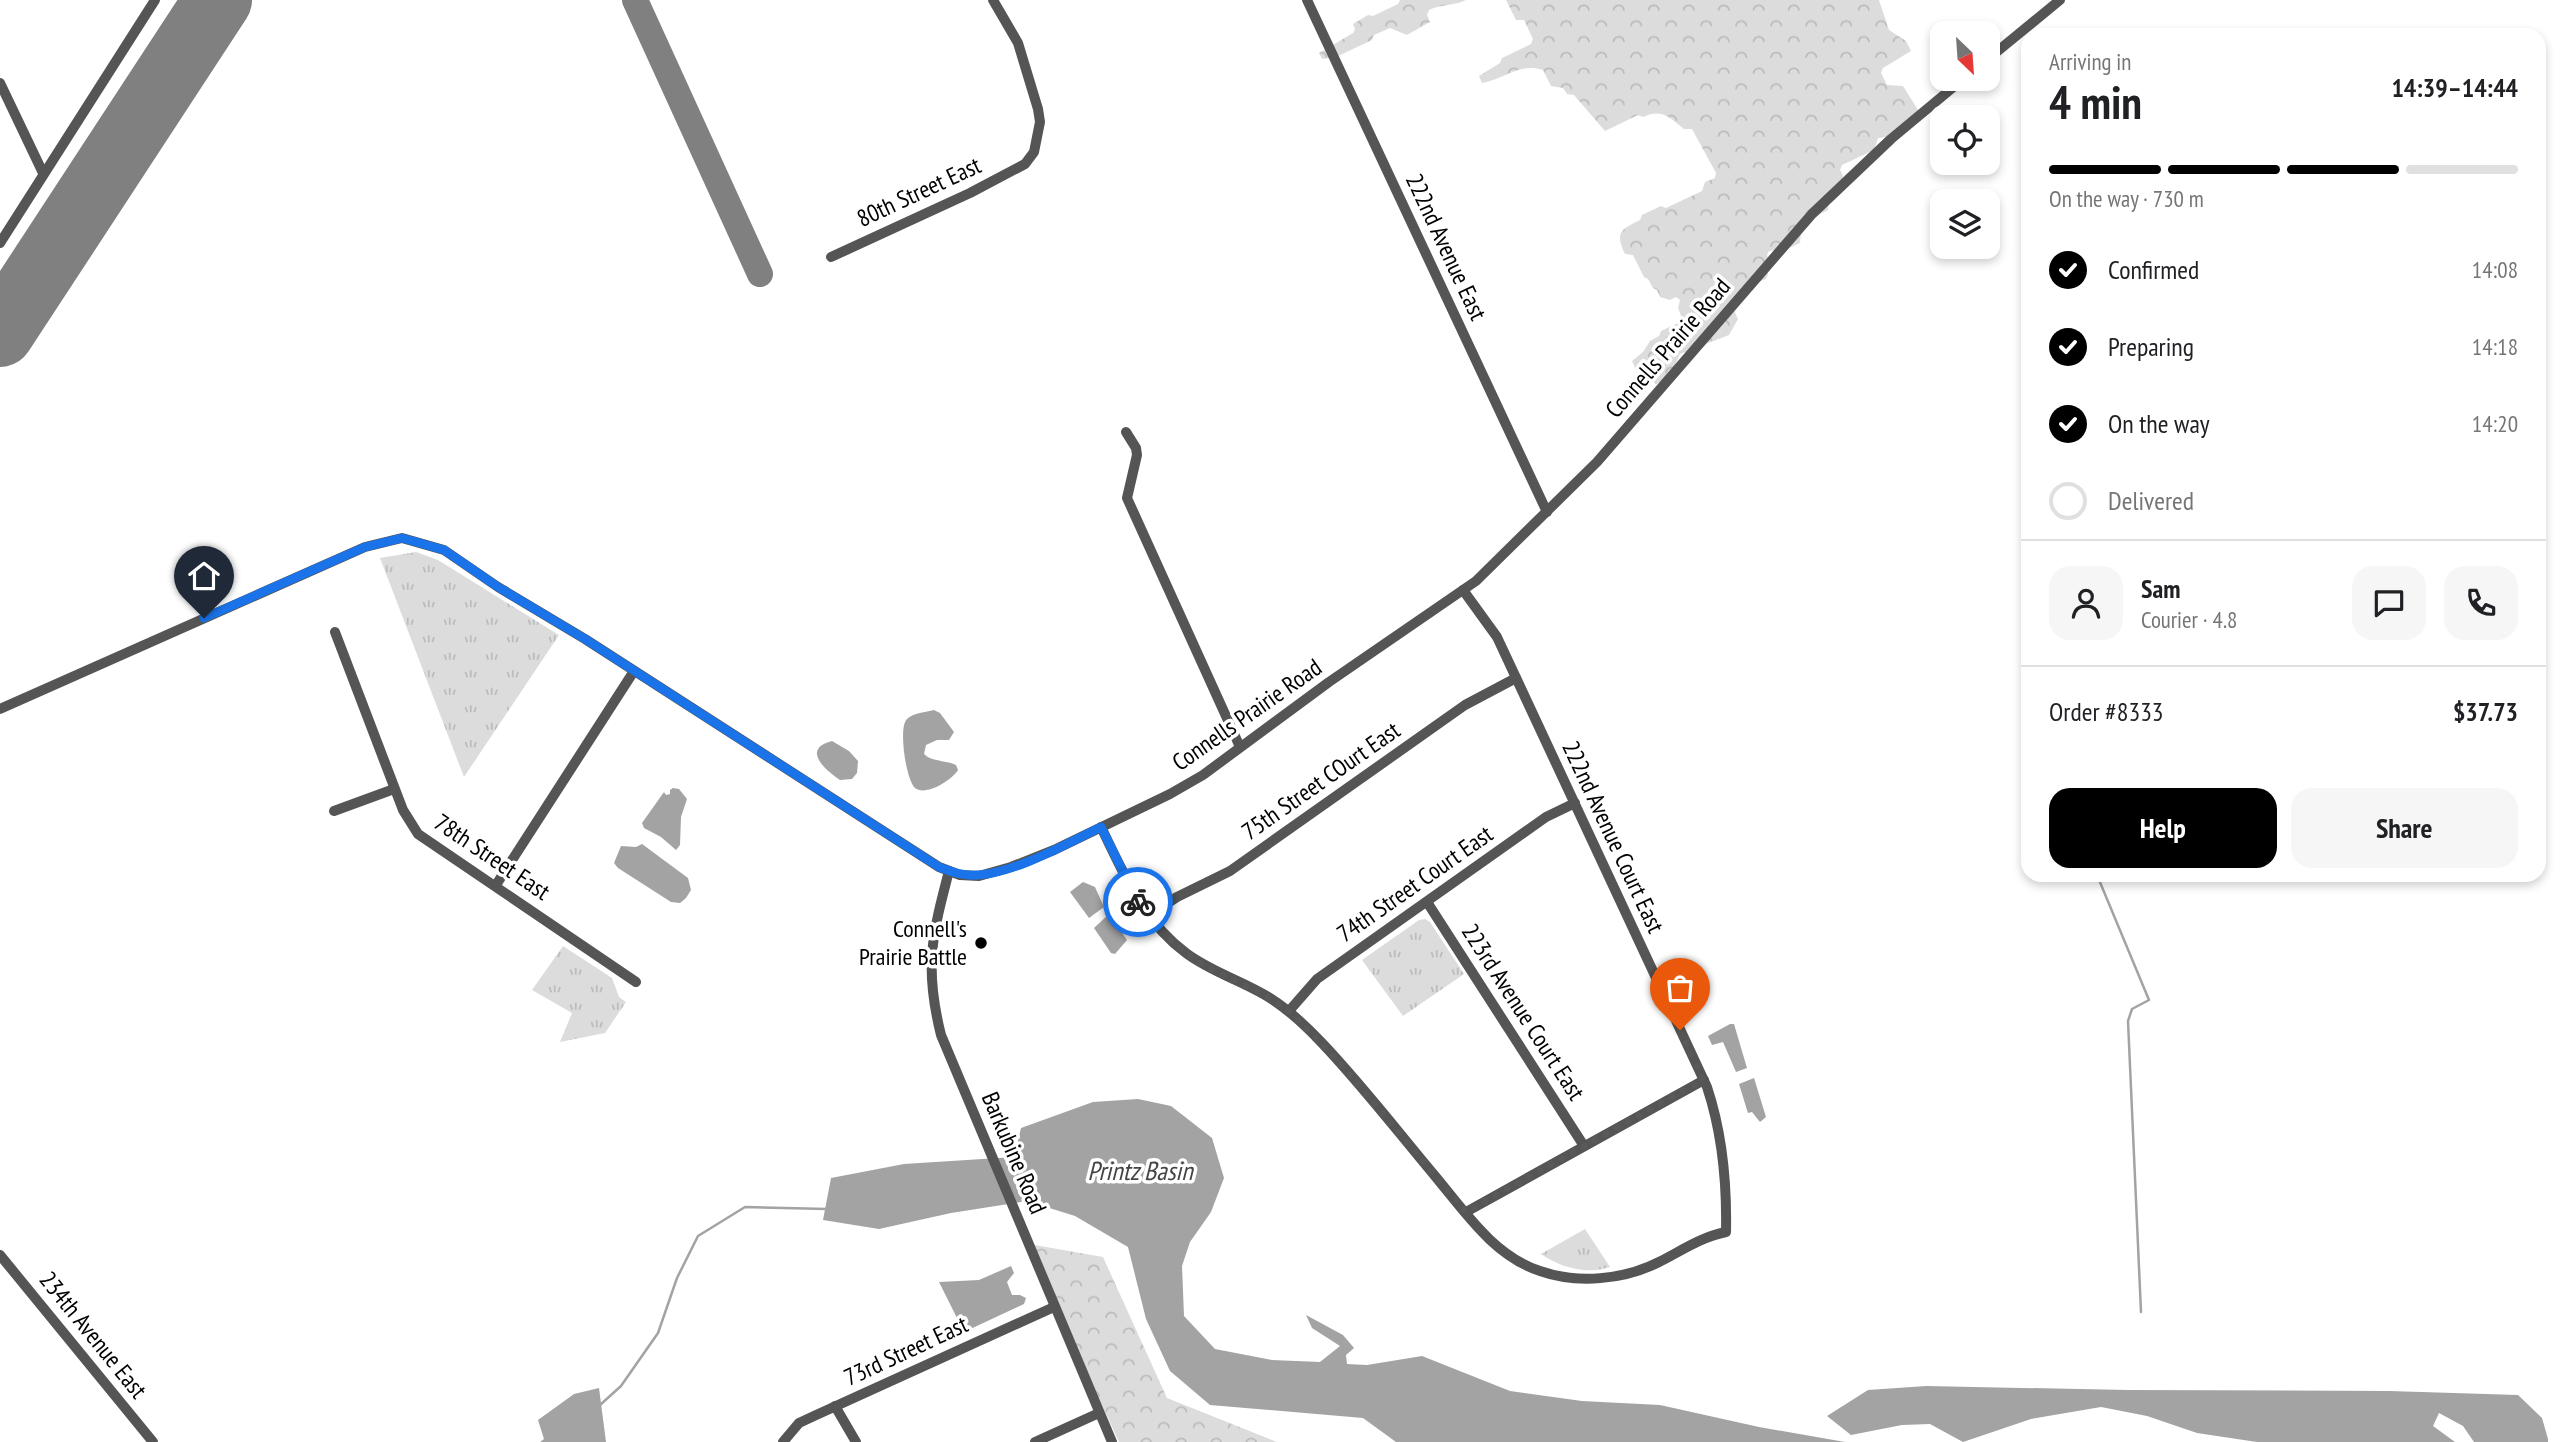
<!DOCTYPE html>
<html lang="en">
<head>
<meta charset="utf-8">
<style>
	body { margin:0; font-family:"PT Sans Narrow",sans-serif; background:#f6f6f6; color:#202124; height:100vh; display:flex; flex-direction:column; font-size:26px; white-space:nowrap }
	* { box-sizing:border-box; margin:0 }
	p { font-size:23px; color:#757577 }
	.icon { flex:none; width:38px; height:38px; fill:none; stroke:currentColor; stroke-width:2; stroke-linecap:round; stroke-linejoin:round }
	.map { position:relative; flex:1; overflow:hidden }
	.side { position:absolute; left:2021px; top:28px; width:525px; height:854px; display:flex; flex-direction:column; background:#fff; border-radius:21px; box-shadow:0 4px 10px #0003 }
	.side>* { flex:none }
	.needle { width:46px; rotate:155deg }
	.buttons { position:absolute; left:1930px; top:21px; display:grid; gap:14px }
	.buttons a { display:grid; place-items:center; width:70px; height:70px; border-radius:14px; background:#fff; box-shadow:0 4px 10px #0003; font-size:35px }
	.pin { position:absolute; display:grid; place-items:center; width:60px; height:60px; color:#fff; margin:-72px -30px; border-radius:50% 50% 50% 0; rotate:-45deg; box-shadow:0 0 7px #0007 }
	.pin .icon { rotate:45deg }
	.courier { position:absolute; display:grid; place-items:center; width:70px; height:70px; margin:-35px; border:5px solid #1a73e8; border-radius:50%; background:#fff; color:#222; box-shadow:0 2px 9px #0007 }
	.summary em { font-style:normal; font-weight:700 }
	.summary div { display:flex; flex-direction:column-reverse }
	.summary { display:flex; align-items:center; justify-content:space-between; height:119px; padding:0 28px }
	h1 { font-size:46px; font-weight:700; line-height:52px }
	.bar { display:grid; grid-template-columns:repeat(4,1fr); gap:10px 7px; align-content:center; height:84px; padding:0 28px }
	.bar i { height:9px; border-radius:5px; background:#e0e0e0 }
	.bar .selected { background:#000 }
	.bar p { grid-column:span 4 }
	.line { display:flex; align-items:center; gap:18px; padding:0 28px; border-top:2px solid #e0e0e0 }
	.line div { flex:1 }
	.round { display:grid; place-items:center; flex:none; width:74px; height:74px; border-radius:21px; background:#f6f6f6 }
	ol { padding:0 28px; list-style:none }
	li { display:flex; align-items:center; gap:21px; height:77px }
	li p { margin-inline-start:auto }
	li .icon { padding:7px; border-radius:50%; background:#000; color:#fff; stroke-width:4 }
	li:last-child { color:#757577 }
	li i { width:38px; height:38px; border:4px solid #e0e0e0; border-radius:50% }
	.cta { display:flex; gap:14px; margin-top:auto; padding:14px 28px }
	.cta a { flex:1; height:80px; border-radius:21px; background:#000; color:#fff; font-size:28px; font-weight:700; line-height:80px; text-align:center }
	.cta a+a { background:#f6f6f6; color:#202124 }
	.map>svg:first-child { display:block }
</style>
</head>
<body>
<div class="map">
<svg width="2575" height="1442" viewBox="0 0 2575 1442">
	<defs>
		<pattern id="forest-crowns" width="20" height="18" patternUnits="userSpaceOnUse" patternTransform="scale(1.75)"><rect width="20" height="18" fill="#dcdcdc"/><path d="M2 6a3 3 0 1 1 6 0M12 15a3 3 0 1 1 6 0" fill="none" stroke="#bbb"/></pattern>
		<pattern id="park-tufts" width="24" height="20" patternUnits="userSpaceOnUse" patternTransform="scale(1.75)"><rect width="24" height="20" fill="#dcdcdc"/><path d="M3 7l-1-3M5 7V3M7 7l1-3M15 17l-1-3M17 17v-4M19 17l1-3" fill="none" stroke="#bbb"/></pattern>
	</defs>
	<rect width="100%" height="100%" fill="#fff"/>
	<g fill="url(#forest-crowns)">
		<path d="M1400 0H1466C1453 6 1442 4 1429 10L1427 15 1430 22 1407 35 1390 28 1374 35 1372 40 1336 57 1322 59 1319 53 1353 33 1355 29 1353 24 1368 15 1373 16 1398 4Z"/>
		<path d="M1506 0H1879L1889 30 1906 41 1911 51 1883 68 1881 73 1887 85 1903 86 1918 110C1907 123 1897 137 1878 138L1874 150 1842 165 1840 170 1843 176 1842 181 1830 190 1828 210 1802 223 1800 243 1787 249 1769 251 1767 255 1768 258 1763 264 1768 274 1766 279 1756 283 1732 306 1738 319 1729 335 1680 354C1674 368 1670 378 1656 384L1646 374H1638L1632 361 1643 352 1650 341 1659 336 1661 331 1680 322 1682 318 1678 308 1680 300 1676 297 1670 300 1660 297 1657 290 1653 288 1648 279 1644 277 1633 255 1625 254C1615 232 1620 230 1640 220L1642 215 1661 206 1666 208 1702 191 1705 182 1715 178 1716 173 1692 129H1684C1670 118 1662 108 1643 117L1638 115 1605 131 1574 95 1567 94 1563 88 1551 86 1543 70C1521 62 1505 79 1482 83L1479 76 1500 63 1502 58 1531 44 1533 39 1524 20H1516Z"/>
		<polygon points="1029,1244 1103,1257 1167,1398 1277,1442 1119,1442"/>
	</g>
	<g fill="url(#park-tufts)">
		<polygon points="416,552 438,560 559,635 464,777 380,558"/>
		<polygon points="1425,919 1430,922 1464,974 1403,1016 1362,960 1419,920"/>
		<polygon points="563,946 612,978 619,997 626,1002 605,1033 560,1042 572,1013 532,990"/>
		<path d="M1585 1229 1610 1267C1586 1275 1560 1267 1541 1254Z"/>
	</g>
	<g fill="#a3a3a3">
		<path d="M934 710 940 713 954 732 949 740H937L926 745 924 754C932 762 946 760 956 765L958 770C953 779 926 797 915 788 906 780 898 727 907 719 913 713 926 712 934 710Z"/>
		<path d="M832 741 849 751 858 761 857 773 852 779 840 780C825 770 801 749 832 741Z"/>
		<polygon points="673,788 679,789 687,799 681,817 680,845 676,850 661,837 644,828 642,823 664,792 666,795 670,794 670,790"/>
		<polygon points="642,844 688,878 691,890 686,898 680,903 671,902 618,868 614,863 621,846 636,847"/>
		<polygon points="1083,882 1095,887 1104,907 1089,918 1070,892"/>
		<polygon points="1109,914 1127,940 1115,954 1111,953 1094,928"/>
		<polygon points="1730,1024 1734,1024 1747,1068 1736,1072 1723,1042 1712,1045 1708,1036"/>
		<polygon points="1754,1078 1766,1117 1760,1122 1752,1112 1748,1113 1747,1110 1739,1084"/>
		<polygon points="1138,1099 1171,1106 1212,1138 1224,1178 1211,1212 1190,1242 1182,1266 1184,1316 1215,1349 1272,1360 1320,1362 1340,1346 1312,1328 1306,1315 1343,1335 1354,1348 1346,1355 1347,1364 1367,1365 1422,1356 1510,1391 1582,1401 1660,1405 1759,1427 1845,1442 1396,1442 1363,1418 1210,1405 1170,1371 1146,1319 1128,1247 1075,1216 1027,1201 951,1213 879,1229 823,1220 831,1178 904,1164 1014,1157 1021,1128 1093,1102"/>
		<polygon points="1011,1266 1014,1273 1007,1282 1012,1295 1020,1295 1026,1298 1024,1304 964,1332 939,1282 979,1280"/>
		<polygon points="1926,1386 2128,1390 2389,1391 2518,1395 2542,1418 2548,1439 2548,1442 2474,1442 2463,1426 2439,1413 2433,1426 2455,1442 2257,1442 2197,1433 2147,1416 2101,1407 2031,1419 1963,1442 1930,1424 1902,1425 1851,1435 1827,1416 1868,1390"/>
		<polygon points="599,1388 606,1442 540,1442 544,1439 538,1420 574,1394"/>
	</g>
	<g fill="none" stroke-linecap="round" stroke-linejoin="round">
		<g stroke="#a3a3a3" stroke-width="2.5">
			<polyline points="2097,875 2149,1000 2132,1009 2128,1021 2141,1312"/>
			<polyline points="600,1405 621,1386 658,1333 677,1278 698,1236 745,1207 827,1209"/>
		</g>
		<polyline stroke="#808080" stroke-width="26" points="635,0 760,274"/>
		<polyline stroke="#808080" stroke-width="68" points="0,333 218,0"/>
		<g stroke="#555" stroke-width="10">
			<polyline points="1307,0 1547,512"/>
			<polyline points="1988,59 2060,0"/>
			<polyline points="0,83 43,173"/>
			<polyline points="0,243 155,0"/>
			<polyline points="831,257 970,193 1025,164 1034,152 1040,122 1038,109 1018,43 993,0"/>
			<polyline points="1126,432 1136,448 1137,455 1127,498 1240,747"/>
			<polyline points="335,632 403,810 418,834 636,982"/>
			<polyline points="0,709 365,547 402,538 444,550 498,587 585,639 939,867 960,875 979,876 1011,867 1054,850 1170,794 1203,775 1329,682 1476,581 1597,462 1812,214 1891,139 1963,79"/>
			<polyline points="334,811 394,789"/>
			<path d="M1101 827C1124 874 1143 921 1186 953 1211 972 1243 981 1270 998 1289 1010 1306 1026 1322 1043 1362 1085 1398 1132 1435 1176 1465 1212 1494 1256 1540 1271 1577 1284 1624 1280 1659 1262 1681 1251 1701 1237 1726 1232 1727 1182 1723 1135 1707 1087L1497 637 1463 590"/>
			<path d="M949 871C932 936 924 967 941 1035L1112 1442"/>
			<polyline points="496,885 634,671"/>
			<polyline points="1427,902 1584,1146"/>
			<polyline points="1148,916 1177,897 1230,871 1465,705 1516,678"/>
			<polyline points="1289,1011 1317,979 1546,817 1575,803"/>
			<polyline points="1466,1212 1704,1080"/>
			<polyline points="0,1255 153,1442"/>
			<polyline points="835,1406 856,1442"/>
			<polyline points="783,1442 799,1423 814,1416 1054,1307"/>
			<polyline points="1035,1442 1099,1413"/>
		</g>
	</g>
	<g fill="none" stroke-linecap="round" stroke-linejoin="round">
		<polyline stroke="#595959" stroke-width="7" stroke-dasharray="0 12.6" points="1138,902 1157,928 1186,953 1206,967 1270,998 1293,1015 1338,1061 1466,1212 1703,1080 1680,1030"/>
		<path stroke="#1a73e8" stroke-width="9" d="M204 618 365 547 402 538 444 550 498 587 585 639 939 867C952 872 963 876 977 875 1013 874 1068 843 1101 827L1138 902"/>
	</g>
	<circle fill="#000" stroke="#fff" stroke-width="2.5" cx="981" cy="943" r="7"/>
	<g text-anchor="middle" stroke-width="7" stroke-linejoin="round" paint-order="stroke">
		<g font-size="24" fill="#000" stroke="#fff">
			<text transform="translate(919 192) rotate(-25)" y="8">80th Street East</text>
			<text transform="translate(1446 247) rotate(65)" y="8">222nd Avenue East</text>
			<text transform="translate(1668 348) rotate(-49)" y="8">Connells Prairie Road</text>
			<text transform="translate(1247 715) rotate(-35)" y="8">Connells Prairie Road</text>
			<text transform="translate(1321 781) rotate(-35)" y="8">75th Street COurt East</text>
			<text transform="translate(1613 837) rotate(65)" y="8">222nd Avenue Court East</text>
			<text transform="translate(492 857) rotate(34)" y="8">78th Street East</text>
			<text transform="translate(1415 884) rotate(-35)" y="8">74th Street Court East</text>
			<text transform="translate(1523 1012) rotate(57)" y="8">223rd Avenue Court East</text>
			<text transform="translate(1014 1153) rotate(67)" y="8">Barkubine Road</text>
			<text transform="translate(93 1335) rotate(51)" y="8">234th Avenue East</text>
			<text transform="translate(906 1351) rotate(-25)" y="8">73rd Street East</text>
		</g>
		<g font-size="24" fill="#000" stroke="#fff" text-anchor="end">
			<text x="967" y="937">Connell's<tspan x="967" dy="28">Prairie Battle</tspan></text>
		</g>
		<g font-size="26" font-style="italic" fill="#444" stroke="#fff">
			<text x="1140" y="1180">Printz Basin</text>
		</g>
	</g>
</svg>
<div class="buttons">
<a><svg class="needle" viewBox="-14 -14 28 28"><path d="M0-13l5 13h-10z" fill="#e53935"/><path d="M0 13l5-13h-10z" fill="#757577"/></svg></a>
<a><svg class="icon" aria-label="locate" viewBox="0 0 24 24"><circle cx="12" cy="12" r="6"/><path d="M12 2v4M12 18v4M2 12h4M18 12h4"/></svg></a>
<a><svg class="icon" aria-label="layers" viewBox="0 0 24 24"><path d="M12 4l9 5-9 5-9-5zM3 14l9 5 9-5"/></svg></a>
</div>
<div class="pin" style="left:1680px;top:1030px;background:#ea580c"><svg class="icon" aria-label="bag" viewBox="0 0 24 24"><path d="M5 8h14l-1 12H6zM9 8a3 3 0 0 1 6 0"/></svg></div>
<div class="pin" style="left:204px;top:618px;background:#1f2937"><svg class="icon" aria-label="home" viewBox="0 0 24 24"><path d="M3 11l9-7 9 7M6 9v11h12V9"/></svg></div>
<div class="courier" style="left:1138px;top:902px"><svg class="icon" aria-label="bike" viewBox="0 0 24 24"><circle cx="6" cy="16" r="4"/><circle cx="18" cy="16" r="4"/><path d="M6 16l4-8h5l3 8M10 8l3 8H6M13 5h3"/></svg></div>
<section class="side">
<div class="summary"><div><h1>4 min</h1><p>Arriving in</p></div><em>14:39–14:44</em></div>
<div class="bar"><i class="selected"></i><i class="selected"></i><i class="selected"></i><i></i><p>On the way · 730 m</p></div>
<ol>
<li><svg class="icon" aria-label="check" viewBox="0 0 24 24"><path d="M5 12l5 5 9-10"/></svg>Confirmed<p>14:08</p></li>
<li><svg class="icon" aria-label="check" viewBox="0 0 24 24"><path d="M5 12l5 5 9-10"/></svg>Preparing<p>14:18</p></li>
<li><svg class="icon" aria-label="check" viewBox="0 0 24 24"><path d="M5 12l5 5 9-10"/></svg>On the way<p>14:20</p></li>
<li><i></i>Delivered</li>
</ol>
<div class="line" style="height:126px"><a class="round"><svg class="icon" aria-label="person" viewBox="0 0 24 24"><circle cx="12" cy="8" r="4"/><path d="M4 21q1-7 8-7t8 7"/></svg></a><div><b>Sam</b><p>Courier · 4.8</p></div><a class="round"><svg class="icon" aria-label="chat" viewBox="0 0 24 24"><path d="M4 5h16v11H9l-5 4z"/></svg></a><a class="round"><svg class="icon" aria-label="phone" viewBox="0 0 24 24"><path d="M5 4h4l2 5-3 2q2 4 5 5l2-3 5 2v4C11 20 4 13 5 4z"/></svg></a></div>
<div class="line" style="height:91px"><div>Order #8333</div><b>$37.73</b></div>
<div class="cta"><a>Help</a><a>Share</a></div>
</section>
</div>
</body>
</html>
